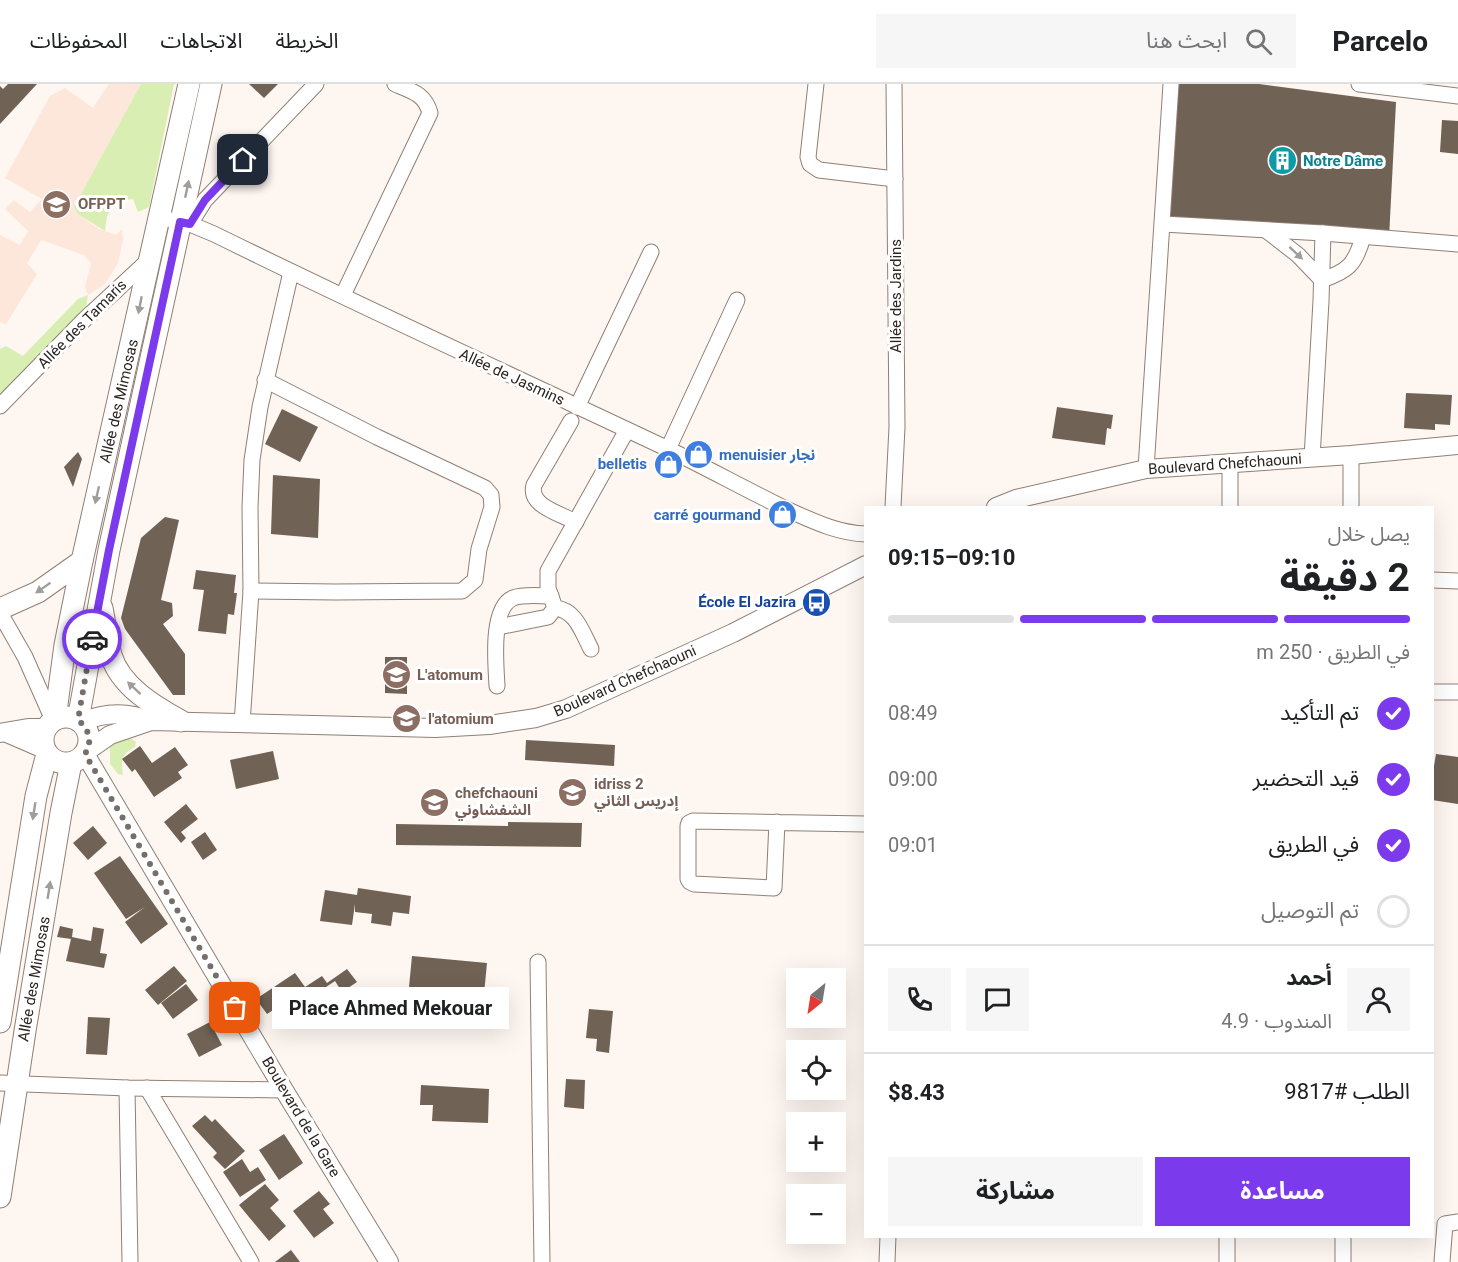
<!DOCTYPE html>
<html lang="ar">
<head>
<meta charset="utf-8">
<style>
	body { margin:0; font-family:Roboto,"Noto Sans Arabic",sans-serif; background:#f6f6f6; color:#202124; direction:rtl; height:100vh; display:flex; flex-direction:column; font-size:22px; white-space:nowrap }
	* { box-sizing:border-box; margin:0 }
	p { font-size:20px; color:#757577 }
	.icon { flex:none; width:33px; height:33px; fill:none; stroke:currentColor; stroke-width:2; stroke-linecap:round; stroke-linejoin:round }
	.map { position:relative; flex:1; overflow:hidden; direction:ltr }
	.sheet { position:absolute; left:864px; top:422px; width:570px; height:732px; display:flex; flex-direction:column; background:#fff; border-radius:0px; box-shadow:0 6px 24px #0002; direction:rtl }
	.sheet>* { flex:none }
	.needle { width:39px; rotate:210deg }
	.fabs { position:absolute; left:786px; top:884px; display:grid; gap:12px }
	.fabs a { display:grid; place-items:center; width:60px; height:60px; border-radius:0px; background:#fff; box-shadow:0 6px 24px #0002; font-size:30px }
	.pin { position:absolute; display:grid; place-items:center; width:51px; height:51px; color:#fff; margin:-26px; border-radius:12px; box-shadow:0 3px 9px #0006 }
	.courier { position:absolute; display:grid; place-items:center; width:60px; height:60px; margin:-30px; border:4px solid #7c3aed; border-radius:50%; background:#fff; color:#222; box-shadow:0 2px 8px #0007 }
	.bubble { position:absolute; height:42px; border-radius:0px; background:#fff; box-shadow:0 6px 24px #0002; font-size:20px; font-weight:700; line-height:42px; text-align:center; direction:rtl }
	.overview em { font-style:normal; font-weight:700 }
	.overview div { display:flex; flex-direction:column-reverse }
	.overview { display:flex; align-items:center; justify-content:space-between; height:102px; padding:0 24px }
	h1 { font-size:39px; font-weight:700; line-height:45px }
	.bar { display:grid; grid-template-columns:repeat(4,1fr); gap:9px 6px; align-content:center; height:72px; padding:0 24px }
	.bar i { height:8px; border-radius:4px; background:#e0e0e0 }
	.bar .on { background:#7c3aed }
	.bar p { grid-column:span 4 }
	.line { display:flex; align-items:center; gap:15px; padding:0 24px; border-top:2px solid #e0e0e0 }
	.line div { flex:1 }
	.round { display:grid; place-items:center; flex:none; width:63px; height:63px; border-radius:0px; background:#f6f6f6 }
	ol { padding:0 24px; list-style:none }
	li { display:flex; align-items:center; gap:18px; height:66px }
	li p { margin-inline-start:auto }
	li .icon { padding:6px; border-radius:50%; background:#7c3aed; color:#fff; stroke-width:4 }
	li:last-child { color:#757577 }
	li i { width:33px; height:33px; border:3px solid #e0e0e0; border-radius:50% }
	.cta { display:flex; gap:12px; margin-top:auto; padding:12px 24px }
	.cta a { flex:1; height:69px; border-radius:0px; background:#7c3aed; color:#fff; font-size:24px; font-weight:700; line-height:69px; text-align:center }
	.cta a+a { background:#f6f6f6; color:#202124 }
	header { display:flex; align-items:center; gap:36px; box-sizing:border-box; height:84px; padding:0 30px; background:#fff; border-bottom:2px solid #e0e0e0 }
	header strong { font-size:28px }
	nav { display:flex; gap:33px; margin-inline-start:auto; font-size:21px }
	.search { width:420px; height:54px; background:#f6f6f6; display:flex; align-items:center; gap:15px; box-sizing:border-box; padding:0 21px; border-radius:0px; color:#757577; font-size:22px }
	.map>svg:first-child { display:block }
</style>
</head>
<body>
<header>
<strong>Parcelo</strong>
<div class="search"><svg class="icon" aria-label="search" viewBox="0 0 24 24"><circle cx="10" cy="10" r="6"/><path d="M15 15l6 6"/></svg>ابحث هنا</div>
<nav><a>الخريطة</a><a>الاتجاهات</a><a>المحفوظات</a></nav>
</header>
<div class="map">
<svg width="1458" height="1178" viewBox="0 0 1458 1178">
	<rect width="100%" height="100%" fill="#fef6f1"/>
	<polygon fill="#fce7da" points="109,0 141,0 74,123 78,130 99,145 116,151 122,145 123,155 118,179 105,200 88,211 85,203 91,179 84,171 41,156 27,179 37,190 6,240 0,238 0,151 20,161 28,147 5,125 14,116 30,128 42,115 5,94 50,12 65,4 93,24"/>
	<g fill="#d8eeb3">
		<polygon points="141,0 174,0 149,123 138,128 133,115 117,117 107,132 105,147 78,130 74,123"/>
		<polygon points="88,211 84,236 0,313 0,265 6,262 23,272 78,215"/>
		<path d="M129 653 136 658 135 663C121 670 121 677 123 691L118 690 110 680V658Z"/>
	</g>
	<g fill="#706255">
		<polygon points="8,0 37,0 0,40 0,2 3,5"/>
		<polygon points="249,0 278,0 264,14"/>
		<polygon points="1179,0 1259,0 1396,18 1389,154 1167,136"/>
		<polygon points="1442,36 1458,37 1458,70 1440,68"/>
		<polygon points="1406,309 1452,311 1450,341 1435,340 1435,346 1404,344"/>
		<polygon points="1057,323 1113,331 1111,345 1107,344 1105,361 1052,354"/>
		<polygon points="282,325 318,343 300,378 265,360"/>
		<polygon points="78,368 82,375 73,403 64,383"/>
		<polygon points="273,391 320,395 318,454 271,450"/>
		<polygon points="165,433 179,436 161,516 172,519 173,532 163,540 185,570 185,611 173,611 125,545 121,534 141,454"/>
		<polygon points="196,486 236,491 234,509 237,509 234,531 228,530 226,550 198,547 204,506 193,505"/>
		<polygon points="385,573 407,573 407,610 385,609"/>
		<polygon points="526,656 615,661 614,682 525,676"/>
		<polygon points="140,662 152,679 175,663 188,681 178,688 182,694 154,713 135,685 132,688 122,675"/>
		<polygon points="273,667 279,695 236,705 230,676"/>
		<polygon points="1436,670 1458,673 1458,720 1432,716 1432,694"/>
		<polygon points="186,720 198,735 181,748 186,754 181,759 164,738"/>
		<polygon points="508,738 582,739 581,763 396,761 396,740 508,742"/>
		<polygon points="93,742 107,759 88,776 73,759"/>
		<polygon points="205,748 217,766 203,776 191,758"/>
		<polygon points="120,772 168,840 141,860 125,838 145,823 126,835 94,789"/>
		<polygon points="358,804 411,812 409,830 393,828 391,842 371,839 372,830 355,828 355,820 352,841 320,837 325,806 357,811"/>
		<polygon points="60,842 73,845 72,853 91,857 93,843 104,845 100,869 107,870 104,884 66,877 71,855 57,853"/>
		<polygon points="412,872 487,879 484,910 409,903"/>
		<polygon points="174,882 187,897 158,921 145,906"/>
		<polygon points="347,885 357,898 342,908 335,897 320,907 325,913 302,929 292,914 267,930 256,915 295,889 305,903 322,892 327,899"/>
		<polygon points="186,900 198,916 173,935 161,919"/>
		<polygon points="589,925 613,927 609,969 596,967 597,955 586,954"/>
		<polygon points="88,933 110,934 107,971 86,970"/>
		<polygon points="210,938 222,961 199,973 187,950"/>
		<polygon points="566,995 585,996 584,1025 564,1023"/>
		<polygon points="421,1001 489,1005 488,1039 432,1037 433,1021 420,1021"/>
		<polygon points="205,1031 212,1038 215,1035 245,1067 225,1085 213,1073 217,1069 192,1042"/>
		<polygon points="284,1050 303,1079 279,1096 259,1066"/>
		<polygon points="242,1075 250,1088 258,1083 266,1096 240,1113 223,1088"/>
		<polygon points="265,1100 279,1116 270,1124 286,1142 269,1157 239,1121"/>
		<polygon points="319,1107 330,1120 323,1125 334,1139 314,1154 293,1127"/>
		<polygon points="291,1166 300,1178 275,1178"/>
	</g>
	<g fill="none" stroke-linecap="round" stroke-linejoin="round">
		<defs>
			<g id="minor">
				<polyline points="816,0 808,73 810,80 819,86 895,95"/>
				<polyline points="1359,0 1458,12"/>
				<path d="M171 136 190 140 214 150C364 224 516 293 666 364 707 384 747 406 788 426 813 437 837 449 866 450"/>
				<polyline points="190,140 205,116 316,0"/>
				<polyline points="1163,140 1323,149 1458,160"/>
				<path d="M1267 147 1298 171 1322 196C1348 187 1355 181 1363 153"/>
				<path d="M343 211 430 29C425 10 412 7 395 0"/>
				<polyline points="0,322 84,236 151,174"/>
				<polyline points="577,323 651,168"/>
				<path d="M571 337 534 401C528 422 561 430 576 438"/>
				<polyline points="668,365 737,216"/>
				<polyline points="1351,371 1351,423"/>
				<polyline points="1312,374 1321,217 1323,149"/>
				<polyline points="1146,385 1171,0"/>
				<polyline points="893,423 897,343 894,0"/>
				<polyline points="1230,423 1230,379"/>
				<polyline points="1432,496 1458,497"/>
				<polyline points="251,507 336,508 462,507 475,496 479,465 492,423 491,411 485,404 377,353 265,296"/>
				<path d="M555 524C576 526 582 548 591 565"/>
				<polyline points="0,529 25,573 53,636"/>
				<polyline points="498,543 548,533 555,524 548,504 548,487 627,346"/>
				<path d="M497 602C496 581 490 524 513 514 524 510 539 512 551 512"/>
				<polyline points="1432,608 1458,608"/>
				<polyline points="242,640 251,507 250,423 252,376 260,323 291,188"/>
				<polyline points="777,738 774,804 694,800 690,798 688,795 688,742 689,739 693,737 866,740"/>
				<polyline points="538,878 542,1178"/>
				<polyline points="0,999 127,1004 284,1006"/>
				<polyline points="127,1004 130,1178"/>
				<polyline points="147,1004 251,1178"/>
				<polyline points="1343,1152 1343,1178"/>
				<polyline points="887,1178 888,1152"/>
				<polyline points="1227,1178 1227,1152"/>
				<polyline points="1442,1178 1445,1140 1458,1138"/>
			</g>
			<g id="tertiary">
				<polyline points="996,423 1016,415 1146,385 1351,371 1458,361"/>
				<path d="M81 638C105 628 127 627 151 637"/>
				<polyline points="0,649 28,644 45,644"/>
				<polyline points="7,649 44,665"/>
				<polyline points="87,667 110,651 151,637 435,644 489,641 536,634 566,625 733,549 866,481"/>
				<polyline points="85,670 284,1006 389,1178"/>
			</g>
			<g id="secondary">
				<path d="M102 524C105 539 107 556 111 571 120 602 154 622 181 637"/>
				<polyline points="0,525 38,508 82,477"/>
				<circle cx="66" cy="656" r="23"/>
				<polyline points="55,635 65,561 82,477 189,0"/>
				<polyline points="78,636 109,466 211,0"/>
				<polyline points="0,938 36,712 47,670"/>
				<polyline points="0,1113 25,947 61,729 71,679"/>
			</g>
		</defs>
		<use href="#minor" stroke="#907f74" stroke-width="17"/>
		<use href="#tertiary" stroke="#907f74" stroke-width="20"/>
		<use href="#secondary" stroke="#907f74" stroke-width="23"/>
		<use href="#minor" stroke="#fff" stroke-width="15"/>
		<use href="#tertiary" stroke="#fff" stroke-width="18"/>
		<use href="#secondary" stroke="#fff" stroke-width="21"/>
	</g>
	<defs><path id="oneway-solid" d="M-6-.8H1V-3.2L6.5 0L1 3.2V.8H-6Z" transform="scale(1.5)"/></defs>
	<g fill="#a09d9b">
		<use href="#oneway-solid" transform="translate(187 105) rotate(-78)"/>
		<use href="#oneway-solid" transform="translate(1296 169) rotate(43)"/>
		<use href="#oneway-solid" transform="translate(140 221) rotate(101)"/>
		<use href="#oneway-solid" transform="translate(97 411) rotate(103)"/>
		<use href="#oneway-solid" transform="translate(43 504) rotate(145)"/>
		<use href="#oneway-solid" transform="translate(134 604) rotate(-137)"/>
		<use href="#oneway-solid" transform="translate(34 727) rotate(99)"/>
		<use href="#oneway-solid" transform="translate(49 806) rotate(-81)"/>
	</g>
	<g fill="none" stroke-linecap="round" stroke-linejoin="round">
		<path stroke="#766e6a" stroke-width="6" stroke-dasharray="0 10.8" d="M92 555 78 636C89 645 93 657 85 670L235 924"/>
		<polyline stroke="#7c3aed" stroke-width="8" points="92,555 109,466 180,138 190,140 205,116 243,76"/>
	</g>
	<defs>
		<symbol id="building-disc" viewBox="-11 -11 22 22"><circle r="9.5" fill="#0f9aa8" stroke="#fff"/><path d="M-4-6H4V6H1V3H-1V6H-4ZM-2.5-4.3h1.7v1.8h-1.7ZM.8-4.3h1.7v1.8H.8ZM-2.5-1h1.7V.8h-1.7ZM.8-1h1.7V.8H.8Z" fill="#fff"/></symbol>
		<symbol id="university-disc" viewBox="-11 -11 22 22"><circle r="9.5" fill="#8d6e63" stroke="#fff"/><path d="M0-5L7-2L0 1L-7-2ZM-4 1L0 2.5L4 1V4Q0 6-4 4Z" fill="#fff"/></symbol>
		<symbol id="shop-disc" viewBox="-11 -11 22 22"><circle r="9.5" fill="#3f7fe0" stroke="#fff"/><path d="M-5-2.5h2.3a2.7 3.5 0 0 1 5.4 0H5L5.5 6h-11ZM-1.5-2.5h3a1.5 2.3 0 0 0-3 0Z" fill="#fff"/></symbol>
		<symbol id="bus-disc" viewBox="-11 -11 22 22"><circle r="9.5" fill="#1a4fb4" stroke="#fff"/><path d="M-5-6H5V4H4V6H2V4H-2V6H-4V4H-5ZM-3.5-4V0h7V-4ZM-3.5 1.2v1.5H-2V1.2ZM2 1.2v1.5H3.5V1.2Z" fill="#fff"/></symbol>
		<symbol id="school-disc" viewBox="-11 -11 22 22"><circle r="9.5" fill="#8d6e63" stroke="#fff"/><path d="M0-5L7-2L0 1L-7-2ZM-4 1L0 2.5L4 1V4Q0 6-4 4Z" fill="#fff"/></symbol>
	</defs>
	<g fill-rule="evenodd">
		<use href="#building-disc" x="1266" y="60" width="33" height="33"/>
		<use href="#university-disc" x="40" y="104" width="33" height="33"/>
		<use href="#shop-disc" x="682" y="354" width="33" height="33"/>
		<use href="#shop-disc" x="652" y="364" width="33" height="33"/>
		<use href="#shop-disc" x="766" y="414" width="33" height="33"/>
		<use href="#bus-disc" x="800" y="502" width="33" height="33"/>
		<use href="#school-disc" x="380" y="574" width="33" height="33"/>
		<use href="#school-disc" x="390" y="618" width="33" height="33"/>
		<use href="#school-disc" x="556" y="692" width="33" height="33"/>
		<use href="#school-disc" x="418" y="702" width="33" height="33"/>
	</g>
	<g text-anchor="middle" stroke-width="6" stroke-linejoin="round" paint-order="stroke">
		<g font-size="15" font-weight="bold" fill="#0d838f" stroke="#fff" text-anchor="start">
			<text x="1303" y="82">Notre Dâme</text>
		</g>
		<g font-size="15" font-weight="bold" fill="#785e54" stroke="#fff" text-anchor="start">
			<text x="78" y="125">OFPPT</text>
			<text x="417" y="596">L'atomum</text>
			<text x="428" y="640">l'atomium</text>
			<text x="594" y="705">idriss 2<tspan x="594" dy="17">إدريس الثاني</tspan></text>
			<text x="455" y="714">chefchaouni<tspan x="455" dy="17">الشفشاوني</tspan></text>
		</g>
		<g font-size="15" fill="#2c2521" stroke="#fff">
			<text transform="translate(896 212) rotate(-90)" y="5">Allée des Jardins</text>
			<text transform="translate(82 240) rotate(-45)" y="5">Allée des Tamaris</text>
			<text transform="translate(512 293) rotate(25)" y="5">Allée de Jasmins</text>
			<text transform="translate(119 317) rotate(-77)" y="5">Allée des Mimosas</text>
			<text transform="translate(1225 380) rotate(-4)" y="5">Boulevard Chefchaouni</text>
			<text transform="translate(625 597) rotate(-24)" y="5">Boulevard Chefchaouni</text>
			<text transform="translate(34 895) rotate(-80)" y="5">Allée des Mimosas</text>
			<text transform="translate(301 1033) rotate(59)" y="5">Boulevard de la Gare</text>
		</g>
		<g font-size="15" font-weight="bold" fill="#366cbe" stroke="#fff" text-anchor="end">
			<text x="719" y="376" text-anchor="start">menuisier نجار</text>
			<text x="647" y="385">belletis</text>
			<text x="761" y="436">carré gourmand</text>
		</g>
		<g font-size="15" font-weight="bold" fill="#164399" stroke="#fff" text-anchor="end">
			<text x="796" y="523">École El Jazira</text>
		</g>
	</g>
</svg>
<div class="fabs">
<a><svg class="needle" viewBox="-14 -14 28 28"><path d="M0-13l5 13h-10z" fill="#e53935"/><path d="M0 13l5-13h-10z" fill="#757577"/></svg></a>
<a><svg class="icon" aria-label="locate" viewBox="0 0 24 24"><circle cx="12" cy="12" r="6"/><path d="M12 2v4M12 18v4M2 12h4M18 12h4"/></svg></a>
<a>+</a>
<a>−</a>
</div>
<div class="pin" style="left:235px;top:924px;background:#ea580c"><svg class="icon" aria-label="bag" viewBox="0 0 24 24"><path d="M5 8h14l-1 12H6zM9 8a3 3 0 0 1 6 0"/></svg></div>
<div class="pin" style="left:243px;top:76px;background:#1f2937"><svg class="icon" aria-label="home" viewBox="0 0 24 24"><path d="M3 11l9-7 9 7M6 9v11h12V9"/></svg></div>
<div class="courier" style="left:92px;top:555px"><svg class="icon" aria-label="car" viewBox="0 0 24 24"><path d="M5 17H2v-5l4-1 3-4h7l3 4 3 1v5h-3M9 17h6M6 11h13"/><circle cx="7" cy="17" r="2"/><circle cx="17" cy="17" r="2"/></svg></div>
<div class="bubble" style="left:272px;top:903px;width:237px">Place Ahmed Mekouar</div>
<section class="sheet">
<div class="overview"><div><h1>2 دقيقة</h1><p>يصل خلال</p></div><em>09:10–09:15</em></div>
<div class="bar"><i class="on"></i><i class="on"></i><i class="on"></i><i></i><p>في الطريق · 250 m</p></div>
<ol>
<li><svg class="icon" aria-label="check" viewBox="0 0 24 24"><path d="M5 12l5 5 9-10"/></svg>تم التأكيد<p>08:49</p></li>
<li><svg class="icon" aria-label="check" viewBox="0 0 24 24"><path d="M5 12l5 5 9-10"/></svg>قيد التحضير<p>09:00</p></li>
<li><svg class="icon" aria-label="check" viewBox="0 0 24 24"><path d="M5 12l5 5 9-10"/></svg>في الطريق<p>09:01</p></li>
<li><i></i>تم التوصيل</li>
</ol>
<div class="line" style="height:108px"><a class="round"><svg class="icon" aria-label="person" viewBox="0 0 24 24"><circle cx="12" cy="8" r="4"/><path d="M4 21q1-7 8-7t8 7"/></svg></a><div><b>أحمد</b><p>المندوب · 4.9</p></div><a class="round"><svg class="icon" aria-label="chat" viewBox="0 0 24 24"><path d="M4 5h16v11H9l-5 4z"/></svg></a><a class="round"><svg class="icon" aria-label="phone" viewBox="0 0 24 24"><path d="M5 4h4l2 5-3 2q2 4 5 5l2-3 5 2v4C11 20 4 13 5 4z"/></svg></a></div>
<div class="line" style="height:78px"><div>الطلب #9817</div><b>$8.43</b></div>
<div class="cta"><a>مساعدة</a><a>مشاركة</a></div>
</section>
</div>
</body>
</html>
